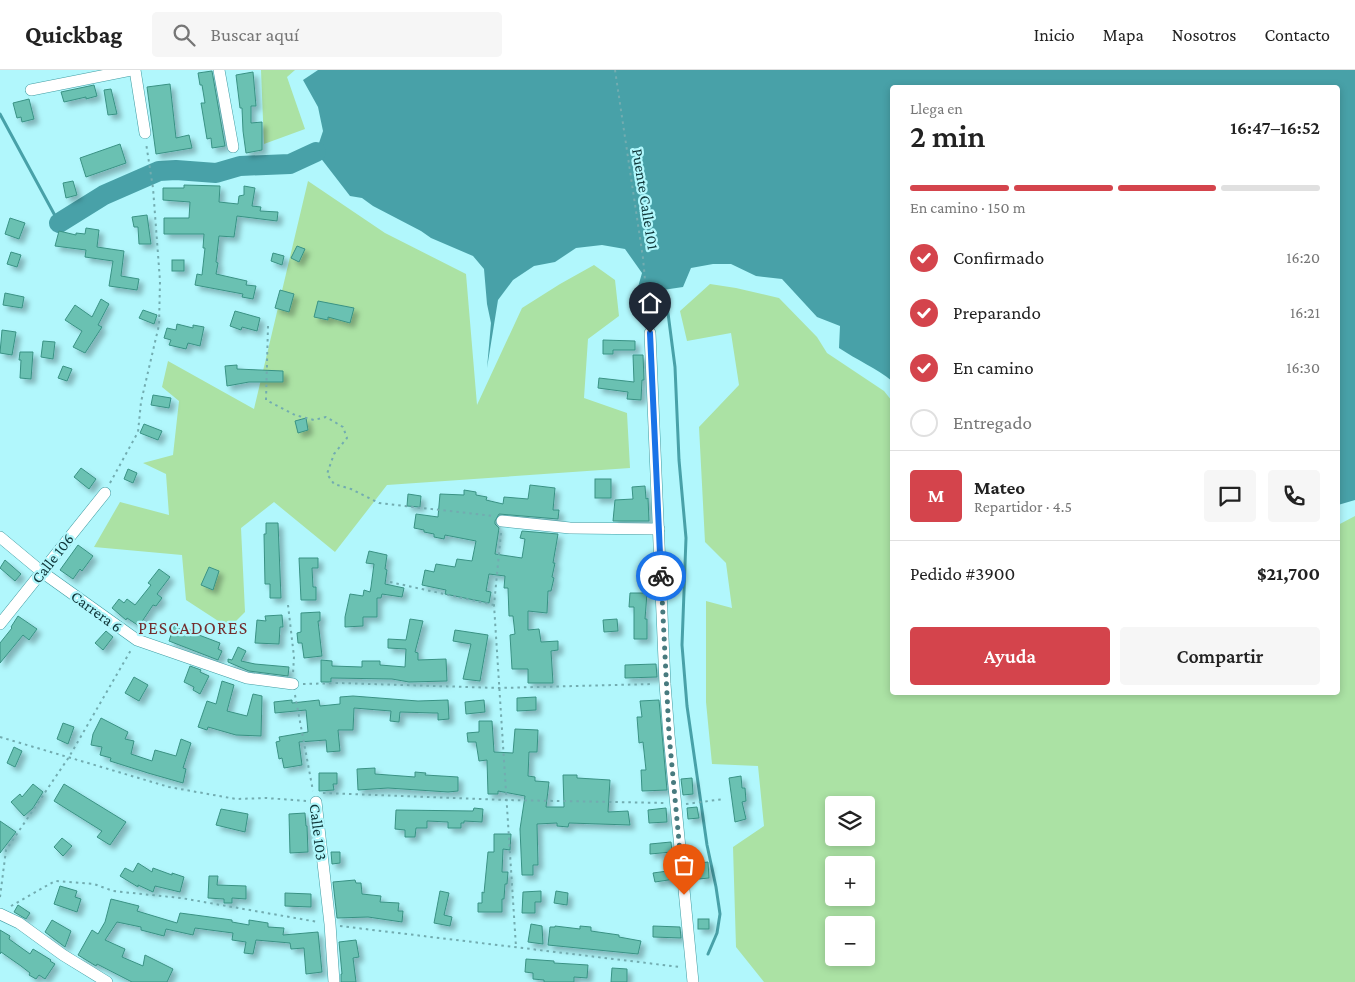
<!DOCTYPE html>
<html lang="es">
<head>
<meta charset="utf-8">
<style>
	body { margin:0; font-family:"Crimson Pro",serif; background:#f6f6f6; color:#222; height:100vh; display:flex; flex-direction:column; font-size:19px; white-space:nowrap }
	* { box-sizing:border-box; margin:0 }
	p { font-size:16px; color:#767676 }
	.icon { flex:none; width:28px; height:28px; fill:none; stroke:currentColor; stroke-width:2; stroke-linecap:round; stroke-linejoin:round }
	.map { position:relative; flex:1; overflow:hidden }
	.panel { position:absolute; left:890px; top:15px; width:450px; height:610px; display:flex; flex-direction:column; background:#fff; border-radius:5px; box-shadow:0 2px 8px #0003 }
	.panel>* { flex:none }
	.controls { position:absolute; left:825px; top:726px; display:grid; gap:10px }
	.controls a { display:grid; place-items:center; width:50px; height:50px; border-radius:5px; background:#fff; box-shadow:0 2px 8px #0003; font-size:25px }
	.pin { position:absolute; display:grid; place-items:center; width:42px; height:42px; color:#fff; margin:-51px -21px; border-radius:50% 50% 50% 0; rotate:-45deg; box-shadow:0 0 5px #0007 }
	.pin .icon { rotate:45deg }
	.courier { position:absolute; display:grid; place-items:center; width:50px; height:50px; margin:-25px; border:4px solid #1a73e8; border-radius:50%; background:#fff; color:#222; box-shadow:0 1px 6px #0007 }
	.headline em { font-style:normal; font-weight:600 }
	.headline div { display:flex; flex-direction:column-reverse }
	.headline { display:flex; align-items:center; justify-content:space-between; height:85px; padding:0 20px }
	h1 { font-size:32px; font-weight:600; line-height:38px }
	.bar { display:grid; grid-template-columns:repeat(4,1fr); gap:8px 5px; align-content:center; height:60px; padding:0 20px }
	.bar i { height:6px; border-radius:4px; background:#e0e0e0 }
	.bar .on { background:#d4444c }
	.bar p { grid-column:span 4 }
	.line { display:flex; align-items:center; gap:12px; padding:0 20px; border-top:1px solid #e0e0e0 }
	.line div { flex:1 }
	.round { display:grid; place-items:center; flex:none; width:52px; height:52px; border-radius:5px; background:#f6f6f6 }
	ol { padding:0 20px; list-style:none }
	li { display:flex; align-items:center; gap:15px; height:55px }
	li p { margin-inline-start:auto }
	li .icon { padding:5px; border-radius:50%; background:#d4444c; color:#fff; stroke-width:4 }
	li:last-child { color:#767676 }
	li i { width:28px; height:28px; border:2px solid #e0e0e0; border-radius:50% }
	.primary-button { display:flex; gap:10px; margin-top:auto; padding:10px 20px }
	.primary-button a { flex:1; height:58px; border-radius:5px; background:#d4444c; color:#fff; font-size:20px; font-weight:600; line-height:58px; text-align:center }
	.primary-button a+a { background:#f6f6f6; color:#222 }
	header { display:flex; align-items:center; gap:30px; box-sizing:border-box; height:70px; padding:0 25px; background:#fff; border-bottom:1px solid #e0e0e0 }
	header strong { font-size:24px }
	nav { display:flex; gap:28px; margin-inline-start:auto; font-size:18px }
	.search { width:350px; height:45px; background:#f6f6f6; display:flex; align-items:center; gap:12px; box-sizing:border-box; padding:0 18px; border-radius:5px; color:#767676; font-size:19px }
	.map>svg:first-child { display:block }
</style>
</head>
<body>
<header>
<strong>Quickbag</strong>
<div class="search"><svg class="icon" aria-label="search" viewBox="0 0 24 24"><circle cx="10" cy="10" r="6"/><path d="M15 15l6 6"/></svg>Buscar aquí</div>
<nav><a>Inicio</a><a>Mapa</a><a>Nosotros</a><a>Contacto</a></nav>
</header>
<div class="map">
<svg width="1355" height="912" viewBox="0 0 1355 912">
	<defs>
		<filter id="shadow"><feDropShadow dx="4.5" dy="4.5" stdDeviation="2.5" flood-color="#0004"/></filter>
	</defs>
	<rect width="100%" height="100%" fill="#b1f7fc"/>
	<g fill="#abe2a4" fill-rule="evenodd">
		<polygon points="261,0 295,0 287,7 305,59 264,74"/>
		<polygon points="308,111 385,163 466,204 477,335 522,238 560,214 594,195 615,210 619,246 588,269 584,328 627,343 630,398 387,415 335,482 274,432 241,458 245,542 229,558 186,530 182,485 94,477 120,432 169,445 166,404 143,393 173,385 179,331 162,317 168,291 254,339"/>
		<path d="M710 214 736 218 779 228 817 267 827 283 884 321 892 331V622H1338V455L1355 446V912H764L736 877 733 777 764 756 758 696 712 694 706 632V531L732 538 726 493 705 472 699 357 739 315 731 263 687 271 680 241ZM834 735H866V768H834ZM834 795H866V828H834ZM834 855H866V888H834Z"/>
	</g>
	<path fill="#48a1a8" d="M318 0H1355V430L1338 435V18H892V311C876 298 857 290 839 278L840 256 817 247 782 209 756 206 731 194H713L691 198 683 217 636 224 642 203 625 179 602 175 576 178 555 192 534 196 513 210 498 230 487 298 491 253 487 234 484 199 473 186 431 168 421 161 373 136 362 128 350 126 316 82 323 61 318 37 303 10Z"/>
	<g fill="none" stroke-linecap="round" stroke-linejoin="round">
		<g stroke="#48a1a8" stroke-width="3">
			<polyline points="0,44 59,153"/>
			<polyline points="665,220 675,297 679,390 686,468 682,575 687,636 707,775 716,817 720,844 717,863 708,884"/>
		</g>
		<polyline stroke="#48a1a8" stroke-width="20" points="59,153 104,125 159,101 176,100 216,103 240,96 290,94 316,82"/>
	</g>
	<g fill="#6bc1b2" stroke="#399284" filter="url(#shadow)">
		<polygon points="212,1 225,76 212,78 211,68 207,69 201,33 205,33 202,15 200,15 198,3"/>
		<polygon points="253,2 256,36 251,36 251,53 262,52 262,80 246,83 243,61 242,38 240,38 236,5"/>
		<polygon points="170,14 176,68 189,65 192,78 156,84 147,17"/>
		<polygon points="94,15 97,26 86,29 86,27 64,32 61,22"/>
		<polygon points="111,19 117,44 108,45 104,20"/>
		<polygon points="29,29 34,49 22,52 21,47 17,48 13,33"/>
		<polygon points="120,74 126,93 86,107 80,88"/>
		<polygon points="73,111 77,125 66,128 63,113"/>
		<polygon points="184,115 220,116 219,132 238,134 239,126 244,125 244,116 255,118 252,136 261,137 260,141 278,142 277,151 237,146 234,167 219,166 216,192 218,193 216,204 247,211 246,215 256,216 253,229 242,227 243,224 195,215 197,204 202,205 205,178 203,178 204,164 164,164 164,148 189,148 190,132 163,130 163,118 184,118"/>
		<polygon points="147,145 151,174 139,174 138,157 134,157 132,147"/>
		<polygon points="10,148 25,153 19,169 5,164"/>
		<polygon points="86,158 99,160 97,177 124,181 121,206 139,209 137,220 109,216 113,191 85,187 86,180 55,176 59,161 76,165 76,163 85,164"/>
		<polygon points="297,176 305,179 299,192 291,188"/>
		<polygon points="11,182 21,185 17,197 7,194"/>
		<polygon points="273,183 284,186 282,195 271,191"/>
		<rect x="172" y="190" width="12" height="11"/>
		<polygon points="280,220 294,224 289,242 275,238"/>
		<polygon points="5,223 24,227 22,238 3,235"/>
		<polygon points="101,229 109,234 98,255 102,257 85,283 73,277 82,261 65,250 75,235 92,247"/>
		<polygon points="318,231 354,238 350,253 328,247 328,250 314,247"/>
		<polygon points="143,240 157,245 154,254 139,248"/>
		<polygon points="235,241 260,248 257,261 242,257 241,260 230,256"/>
		<polygon points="177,254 193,258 193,255 204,257 200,276 188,273 186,279 169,275 171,270 164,268 167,258 176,260"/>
		<polygon points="2,260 16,262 12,285 0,283"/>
		<polygon points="603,270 635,271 635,280 613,280 613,284 603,284"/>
		<polygon points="43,271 55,272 53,289 41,287"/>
		<polygon points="20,282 33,282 31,309 20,308 21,290 19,290"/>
		<polygon points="633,285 643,285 644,310 642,310 641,330 627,329 628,322 598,318 599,308 634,312"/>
		<polygon points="237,295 237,299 283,301 283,312 249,312 227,316 225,296"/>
		<polygon points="63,296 72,299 67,311 58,308"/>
		<polygon points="153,325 171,328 169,338 151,335"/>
		<polygon points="306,348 308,360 298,363 295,351"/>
		<polygon points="144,354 162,361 158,370 140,363"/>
		<polygon points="81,398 96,409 89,419 74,407"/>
		<polygon points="128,399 137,403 133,413 124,409"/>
		<rect x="595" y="409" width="16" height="19"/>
		<polygon points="530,415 555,418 553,440 559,440 558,449 499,444 495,451 495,454 499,458 495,484 522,488 525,469 520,468 522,461 558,464 553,493 555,493 552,507 554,508 551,521 548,521 547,543 528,541 528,560 539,559 541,572 558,571 558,580 551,581 553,613 528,613 528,599 512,599 510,565 515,564 513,546 509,546 508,518 504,518 505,506 489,504 486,521 491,522 489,533 445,524 446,520 422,515 425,500 434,502 436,494 455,497 457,489 472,491 476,471 445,465 444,469 434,467 434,464 424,462 424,460 414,458 416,444 438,447 440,424 464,425 464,420 476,422 476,425 487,427 486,430 503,434 504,427 528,429"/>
		<polygon points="645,416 646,429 648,428 649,451 613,451 615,430 633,429 632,417"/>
		<polygon points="408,424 421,426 420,437 407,436"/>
		<polygon points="266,453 278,453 281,528 270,528 270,514 265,514 264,464 266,464"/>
		<polygon points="78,475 93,486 82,501 80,499 73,509 60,500"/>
		<polygon points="369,481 387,485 385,499 387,500 385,514 404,518 402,527 382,524 381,528 377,528 377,547 363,547 363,556 345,557 345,547 350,524 363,526 364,520 370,522 371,517 374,494 366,493"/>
		<polygon points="299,488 318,488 318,498 312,498 313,517 316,517 316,530 301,530"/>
		<polygon points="5,490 21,504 15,511 0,498"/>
		<polygon points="209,497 219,501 213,520 201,515"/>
		<polygon points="159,499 170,507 157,524 162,528 156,536 153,535 139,556 127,548 126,550 112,538 119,529 124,533 127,529 135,535 151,515 148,513"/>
		<polygon points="630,523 647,523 645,549 647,549 647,569 634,569 634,537 629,537"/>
		<polygon points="320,542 320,551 318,551 322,586 304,588 302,573 298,573 297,563 301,562 301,543"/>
		<polygon points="282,545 283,557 280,557 279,574 255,573 257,550 266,551 265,546"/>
		<polygon points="18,546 37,559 29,570 23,565 0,593 0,573 12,558 11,557"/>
		<polygon points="410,549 423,551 415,582 418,583 418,590 446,589 447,611 409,612 392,609 331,608 331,612 321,612 321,590 332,591 332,596 362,597 362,591 380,591 380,595 405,597 406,579 388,578 388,569 406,570"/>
		<polygon points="617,549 618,561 604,562 603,550"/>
		<polygon points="174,556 181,559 182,556 191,560 191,562 220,573 218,579 222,581 218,590 169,571"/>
		<polygon points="455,560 488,565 480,611 463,609 471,574 453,571"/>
		<polygon points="106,561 113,567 103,580 95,573"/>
		<polygon points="238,577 246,581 241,591 255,594 289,597 288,606 249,601 228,592 228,589 232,590"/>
		<polygon points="656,594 657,607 625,608 625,595"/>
		<polygon points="190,596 201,600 200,602 209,606 200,624 193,620 194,617 184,612"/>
		<polygon points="134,607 148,615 139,631 125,623"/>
		<polygon points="222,611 234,615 227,641 247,646 253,624 262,626 261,666 236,665 208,657 207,660 198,657 207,631 216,634"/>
		<polygon points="353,626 418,631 448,630 449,649 438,650 438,643 434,643 400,642 399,652 390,651 391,641 354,638 353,660 338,660 340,681 327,682 326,670 299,672 302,695 284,698 282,688 279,689 276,672 280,671 279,667 308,662 306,640 275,643 274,632 292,630 292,633 319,630 320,636 340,634 340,627"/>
		<polygon points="536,627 536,640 517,641 517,628"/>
		<polygon points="484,630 485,642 466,644 465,632"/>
		<polygon points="659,630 667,720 642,721 641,700 646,700 643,672 639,673 637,647 642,647 640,631"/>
		<polygon points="101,648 128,662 125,669 134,671 131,684 152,691 155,680 176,686 181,669 191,673 183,698 186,699 183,713 148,703 110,691 111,688 100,685 102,677 91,675 93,664"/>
		<polygon points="479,651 492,651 494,682 513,683 515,659 538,660 537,682 529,682 528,706 535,707 535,711 549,712 546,737 564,737 563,705 577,705 577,708 610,710 608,742 628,741 630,755 569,753 568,757 557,756 557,753 537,754 538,795 533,795 533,805 522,805 520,759 525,726 498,721 498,724 488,724 487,690 479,691 476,672 468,672 467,663 479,662"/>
		<polygon points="63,653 74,657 68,674 57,669"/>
		<polygon points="14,677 22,681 15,697 7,693"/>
		<polygon points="375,698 375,704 415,707 415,702 426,703 425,705 458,707 458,721 448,722 388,718 358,720 357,699"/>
		<polygon points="319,703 337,703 337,714 333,714 334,720 319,721"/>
		<polygon points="741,706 742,718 745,718 746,731 742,732 746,749 735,752 729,708"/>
		<polygon points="692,708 693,724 683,725 681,709"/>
		<polygon points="33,714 43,722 33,738 24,746 11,732 20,724 22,727"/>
		<polygon points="64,714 126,752 110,775 97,767 102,761 54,731"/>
		<polygon points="697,737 699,748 688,749 687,738"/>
		<polygon points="474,738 483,739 482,752 464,751 464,753 461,753 461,758 448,758 448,752 427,751 427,758 416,758 415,767 405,767 405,760 395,759 396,740 473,741"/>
		<polygon points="666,738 667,752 649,753 648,740"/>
		<polygon points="221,739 248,744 245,762 216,755"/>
		<polygon points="305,743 306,756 307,756 308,782 290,783 289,744"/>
		<polygon points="0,751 16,762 0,783"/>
		<polygon points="494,764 511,764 510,780 503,779 502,802 508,802 507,814 505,814 504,829 502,829 502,842 478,842 478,833 482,833 482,822 484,823 488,782 494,782"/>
		<polygon points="62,768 72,776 63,786 54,777"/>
		<polygon points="671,772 672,782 650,784 650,774"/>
		<polygon points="331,782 340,782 340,793 332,794"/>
		<polygon points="708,792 709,808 699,809 699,793"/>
		<polygon points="138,793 152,802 153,798 172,805 172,803 184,807 180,822 155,816 153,822 138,815 138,817 120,806 125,798 133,802"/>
		<polygon points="675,800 675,809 655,812 653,803"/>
		<polygon points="209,806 218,806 217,815 246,816 246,829 232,828 232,833 224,833 224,829 208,828"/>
		<polygon points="355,810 356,813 361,813 362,824 381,826 380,832 399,833 398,841 403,841 402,852 368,847 337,848 333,812"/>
		<polygon points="60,816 77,821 75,827 81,829 77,842 54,834"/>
		<polygon points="440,821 449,823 444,845 452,847 450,856 434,853"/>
		<polygon points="541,821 541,832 535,832 535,843 522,843 523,822"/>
		<polygon points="556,821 568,823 567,835 554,833"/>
		<polygon points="285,823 311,824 311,837 285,836"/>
		<polygon points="111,829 139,836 137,841 177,853 180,843 232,850 232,852 249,855 249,850 268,853 268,857 284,858 283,865 318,862 322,902 306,904 304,878 291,879 290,873 256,870 253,884 244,883 246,872 232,870 233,863 195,858 193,865 166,859 164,866 141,860 141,857 117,852 105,870 125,879 122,887 143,896 145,885 173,899 167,912 132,912 97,894 96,896 78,885 92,860 98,864 105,852"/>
		<polygon points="18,835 30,843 26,849 14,842"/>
		<rect x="698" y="849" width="11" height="10"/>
		<polygon points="52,850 71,861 65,877 45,862"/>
		<polygon points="531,854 542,856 543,874 528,872"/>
		<polygon points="555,856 580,859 580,856 591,857 591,861 619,865 619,867 641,871 638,884 548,875 550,857 555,857"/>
		<polygon points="653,856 680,857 681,868 653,867"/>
		<polygon points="0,860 10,866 9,869 30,884 33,879 51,890 50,891 55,894 45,909 39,905 36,909 29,905 30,903 21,896 1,882 0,884"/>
		<polygon points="356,870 359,887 353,888 356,912 341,912 341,904 342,904 339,872"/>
		<polygon points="526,889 554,891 554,893 588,895 587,908 574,907 574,912 544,912 544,910 533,909 533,903 525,902"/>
		<polygon points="612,898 627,899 627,912 611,912"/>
	</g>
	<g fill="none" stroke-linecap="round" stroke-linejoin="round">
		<defs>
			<g id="street">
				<polyline points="135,0 145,63"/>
				<polyline points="219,0 233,77"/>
				<polyline points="31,20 131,0"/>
				<polyline points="650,263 665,614 669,665 693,912"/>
				<polyline points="502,451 570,458 659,459"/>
				<polyline points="0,467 42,502 137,570 247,608 293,614"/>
				<polyline points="0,554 105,423"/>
				<polyline points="316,732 330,854 334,912"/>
				<polyline points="0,844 19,853 63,885 107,912"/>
			</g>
		</defs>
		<use href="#street" stroke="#409ca2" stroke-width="12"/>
		<g stroke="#72acb0" stroke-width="2" stroke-dasharray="2.5 4" stroke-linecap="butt">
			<polyline points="615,0 643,188 649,253"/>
			<polyline points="268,256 266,330 295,345 314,350 326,347 343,357 347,368 334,384 327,404 334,414 351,419 379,433 493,446"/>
			<polyline points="110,413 138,362 141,332 159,255 160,211 153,118 146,73"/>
			<polyline points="501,463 494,535 516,877"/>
			<polyline points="390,512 494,535"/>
			<polyline points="288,535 294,587 293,603"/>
			<polyline points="303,614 339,613 499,618 653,614"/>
			<polyline points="295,625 313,721"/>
			<polyline points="0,667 169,717 236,729 266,728 306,731"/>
			<polyline points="323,723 506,730 666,733"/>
			<polyline points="686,734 724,729"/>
			<polyline points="0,827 6,780 69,687 131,580"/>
			<polyline points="11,836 55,811 94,814 113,821 181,828 318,852"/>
			<polyline points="340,856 680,897"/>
		</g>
		<use href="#street" stroke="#fff" stroke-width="11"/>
	</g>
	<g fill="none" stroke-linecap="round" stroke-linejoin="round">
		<polyline stroke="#487a7e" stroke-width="5" stroke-dasharray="0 9" points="661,506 669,664 684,825"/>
		<polyline stroke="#1a73e8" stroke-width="6" points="650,263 661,506"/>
	</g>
	<g text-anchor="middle" stroke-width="4.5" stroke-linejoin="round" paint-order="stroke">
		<g font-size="16" fill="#10373a" stroke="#b1f7fc">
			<text transform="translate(646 129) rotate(81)" y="6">Puente Calle 101</text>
			<text transform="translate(52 488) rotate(-52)" y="6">Calle 106</text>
			<text transform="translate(97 541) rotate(36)" y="6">Carrera 6</text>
			<text transform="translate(319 762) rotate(83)" y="6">Calle 103</text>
		</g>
		<g font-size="18" letter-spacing="1" fill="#742d2e" stroke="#b1f7fc">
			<text x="193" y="564">PESCADORES</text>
		</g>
	</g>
</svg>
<div class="controls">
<a><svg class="icon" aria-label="layers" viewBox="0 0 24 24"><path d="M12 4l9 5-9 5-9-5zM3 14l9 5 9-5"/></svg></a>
<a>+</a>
<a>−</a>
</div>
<div class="pin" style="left:684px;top:825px;background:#ea580c"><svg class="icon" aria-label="bag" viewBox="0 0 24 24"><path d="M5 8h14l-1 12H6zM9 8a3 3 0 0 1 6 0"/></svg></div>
<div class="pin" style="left:650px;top:263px;background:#1f2937"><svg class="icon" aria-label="home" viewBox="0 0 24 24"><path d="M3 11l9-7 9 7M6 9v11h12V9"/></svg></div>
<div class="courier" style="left:661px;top:506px"><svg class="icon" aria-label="bike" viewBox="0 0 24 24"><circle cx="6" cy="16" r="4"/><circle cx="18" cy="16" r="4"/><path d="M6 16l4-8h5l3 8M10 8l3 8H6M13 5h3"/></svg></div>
<section class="panel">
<div class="headline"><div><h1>2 min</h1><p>Llega en</p></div><em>16:47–16:52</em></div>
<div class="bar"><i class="on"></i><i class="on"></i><i class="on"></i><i></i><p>En camino · 150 m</p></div>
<ol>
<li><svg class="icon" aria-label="check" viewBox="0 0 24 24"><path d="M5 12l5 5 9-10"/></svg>Confirmado<p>16:20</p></li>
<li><svg class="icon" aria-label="check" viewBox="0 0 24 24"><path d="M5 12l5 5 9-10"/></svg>Preparando<p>16:21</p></li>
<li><svg class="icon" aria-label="check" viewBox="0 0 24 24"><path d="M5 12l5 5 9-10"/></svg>En camino<p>16:30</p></li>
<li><i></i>Entregado</li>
</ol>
<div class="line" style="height:90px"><b class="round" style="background:#d4444c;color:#fff">M</b><div><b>Mateo</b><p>Repartidor · 4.5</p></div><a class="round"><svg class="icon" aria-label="chat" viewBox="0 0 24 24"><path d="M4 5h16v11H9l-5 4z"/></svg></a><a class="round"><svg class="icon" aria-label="phone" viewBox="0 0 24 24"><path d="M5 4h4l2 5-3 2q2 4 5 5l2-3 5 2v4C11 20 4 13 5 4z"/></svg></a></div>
<div class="line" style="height:65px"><div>Pedido #3900</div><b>$21,700</b></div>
<div class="primary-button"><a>Ayuda</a><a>Compartir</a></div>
</section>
</div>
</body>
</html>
